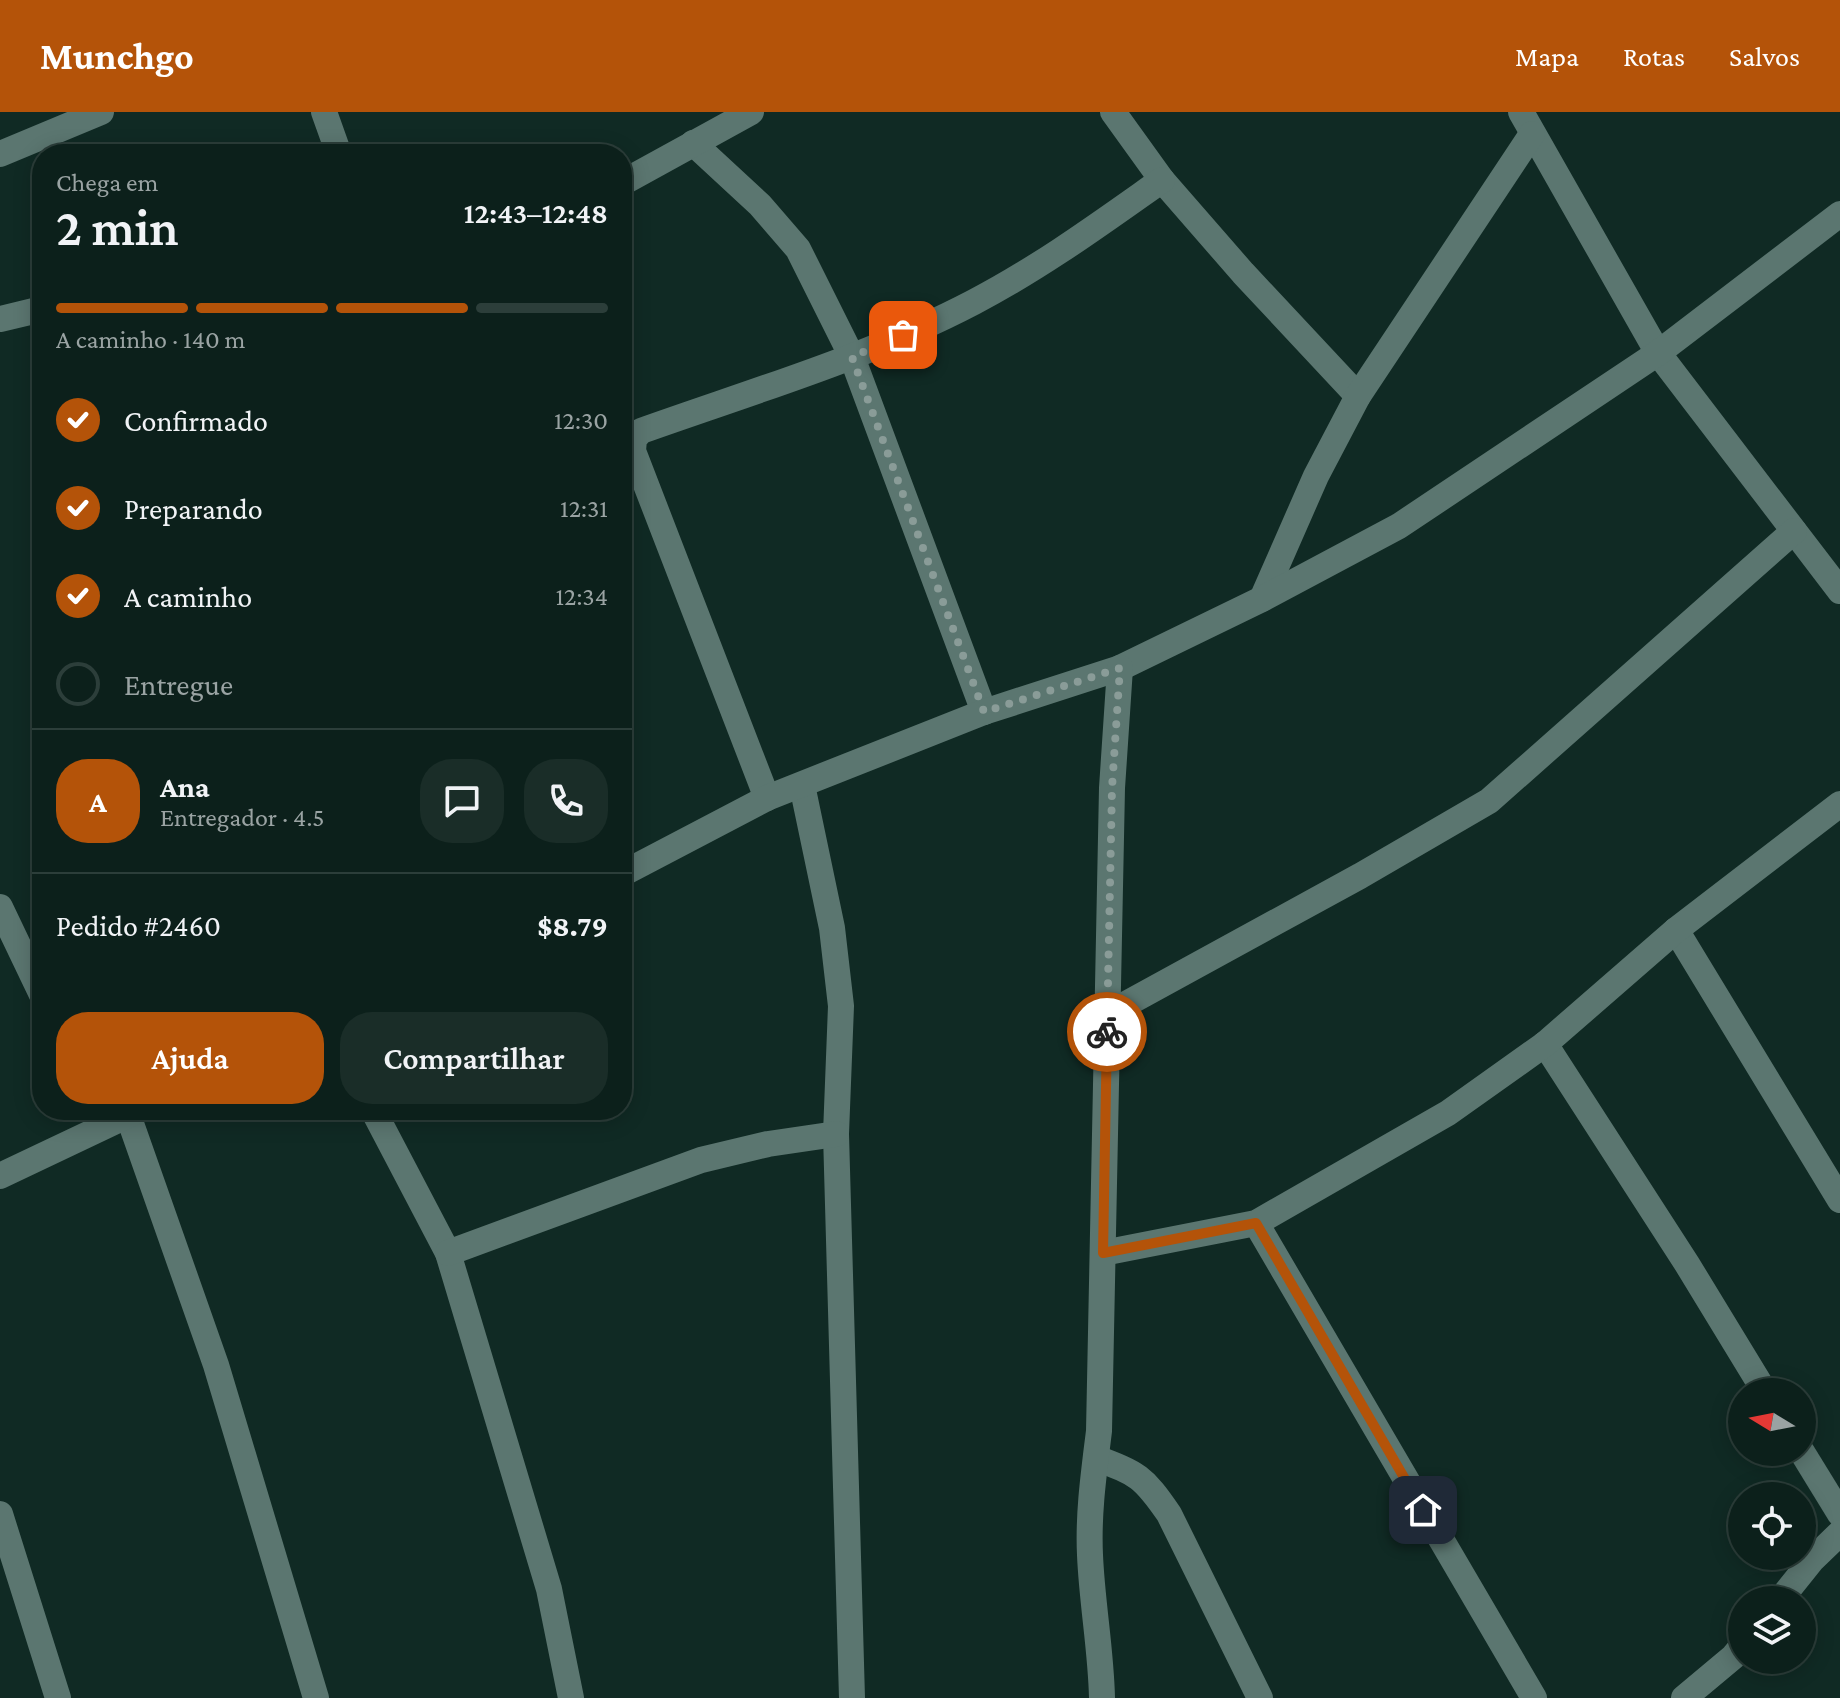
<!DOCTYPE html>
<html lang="pt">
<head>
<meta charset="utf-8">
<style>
	body { margin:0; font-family:"Crimson Pro",serif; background:#1a2d28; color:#f1f3f6; height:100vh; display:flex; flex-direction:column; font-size:30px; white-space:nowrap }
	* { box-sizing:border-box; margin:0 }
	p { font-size:26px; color:#9aa3a3 }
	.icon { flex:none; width:44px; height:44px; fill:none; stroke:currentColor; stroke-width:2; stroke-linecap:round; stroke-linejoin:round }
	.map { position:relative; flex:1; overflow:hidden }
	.sheet { position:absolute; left:32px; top:32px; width:600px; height:976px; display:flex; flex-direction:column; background:#0c201b; border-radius:32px; box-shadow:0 4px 20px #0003,0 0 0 2px #2c3e3a }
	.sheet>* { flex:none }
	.needle { width:52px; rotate:280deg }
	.fabs { position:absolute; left:1728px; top:1266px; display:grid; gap:16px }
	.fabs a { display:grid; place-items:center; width:88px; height:88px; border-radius:50%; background:#0c201b; box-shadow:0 4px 20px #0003,0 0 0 2px #2c3e3a; font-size:40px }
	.pin { position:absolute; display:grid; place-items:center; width:68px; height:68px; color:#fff; margin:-34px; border-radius:16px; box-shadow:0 4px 12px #0006 }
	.courier { position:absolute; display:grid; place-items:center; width:80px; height:80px; margin:-40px; border:6px solid #b45309; border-radius:50%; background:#fff; color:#222; box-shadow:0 2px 10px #0007 }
	.summary em { font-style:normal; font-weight:600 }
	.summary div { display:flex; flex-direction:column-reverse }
	.summary { display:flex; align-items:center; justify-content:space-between; height:136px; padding:0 24px }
	h1 { font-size:52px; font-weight:600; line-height:60px }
	.bar { display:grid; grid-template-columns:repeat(4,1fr); gap:12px 8px; align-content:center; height:96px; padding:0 24px }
	.bar i { height:10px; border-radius:6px; background:#2c3e3a }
	.bar .current { background:#b45309 }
	.bar p { grid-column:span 4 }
	.line { display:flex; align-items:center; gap:20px; padding:0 24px; border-top:2px solid #2c3e3a }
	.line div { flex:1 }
	.round { display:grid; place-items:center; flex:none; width:84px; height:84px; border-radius:32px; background:#1a2d28 }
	ol { padding:0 24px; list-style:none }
	li { display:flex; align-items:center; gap:24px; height:88px }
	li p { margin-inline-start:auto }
	li .icon { padding:8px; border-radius:50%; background:#b45309; color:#fff; stroke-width:4 }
	li:last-child { color:#9aa3a3 }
	li i { width:44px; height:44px; border:4px solid #2c3e3a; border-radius:50% }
	.cta { display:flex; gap:16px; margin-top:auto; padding:16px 24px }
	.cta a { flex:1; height:92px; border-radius:32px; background:#b45309; color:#fff; font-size:32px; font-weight:600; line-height:92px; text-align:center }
	.cta a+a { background:#1a2d28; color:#f1f3f6 }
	header { display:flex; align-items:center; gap:48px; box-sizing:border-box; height:112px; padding:0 40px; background:#b45309; color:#fff }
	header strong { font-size:38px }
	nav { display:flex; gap:44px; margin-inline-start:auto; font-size:28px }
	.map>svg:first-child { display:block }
</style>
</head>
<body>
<header>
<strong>Munchgo</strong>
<nav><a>Mapa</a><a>Rotas</a><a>Salvos</a></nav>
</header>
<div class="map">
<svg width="1840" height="1586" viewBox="0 0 1840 1586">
	<rect width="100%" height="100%" fill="#102a24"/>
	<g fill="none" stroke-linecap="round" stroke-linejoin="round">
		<g stroke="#5b7670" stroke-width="26">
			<polyline points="324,0 339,42"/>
			<polyline points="1113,0 1162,68 1243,161 1358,284"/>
			<polyline points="1521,0 1658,241 1840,479"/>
			<polyline points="693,31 760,93 798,137 852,245 984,600"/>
			<polyline points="0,42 101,0"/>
			<polyline points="622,71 751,0"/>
			<polyline points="0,207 42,197"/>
			<polyline points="1262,487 1316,364 1358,284 1532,22"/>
			<polyline points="802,673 832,816 841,894 836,1022 852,1586"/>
			<path d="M767 686 633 339 634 327 641 319C753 279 869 245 974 190 1041 155 1101 111 1162 68"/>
			<polyline points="622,762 767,686 984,600 1120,556 1262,487 1399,414 1658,241 1840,102"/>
			<polyline points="0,795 42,883"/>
			<polyline points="1676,818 1840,1088"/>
			<polyline points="1108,902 1360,764 1489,689 1794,419"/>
			<polyline points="1545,932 1687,1152 1765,1280"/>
			<polyline points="373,998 448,1141 549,1477 571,1586"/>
			<polyline points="128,1003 216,1253 316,1586"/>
			<polyline points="0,1064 139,998"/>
			<polyline points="1256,1111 1534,1586"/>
			<polyline points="448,1141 701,1048 768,1032 836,1022"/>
			<polyline points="1103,1141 1256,1111 1448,1001 1545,932 1676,818 1840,692"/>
			<polyline points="1802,1340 1840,1402"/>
			<path d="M1096 1346C1138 1362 1143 1364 1169 1402L1260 1586"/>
			<polyline points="0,1402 58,1586"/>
			<polyline points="1780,1488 1812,1448 1840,1421"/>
			<path d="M1102 1586C1101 1538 1092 1491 1090 1443 1088 1401 1094 1360 1099 1319L1112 676 1120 556"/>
			<polyline points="1684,1586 1733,1545 1742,1534"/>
		</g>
	</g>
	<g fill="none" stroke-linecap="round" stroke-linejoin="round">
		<polyline stroke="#8a9c98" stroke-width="8" stroke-dasharray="0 14.4" points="903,223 852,245 984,600 1120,556 1112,676 1107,920"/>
		<polyline stroke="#b45309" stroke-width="10" points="1107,920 1103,1141 1256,1111 1423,1398"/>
	</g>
</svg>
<div class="fabs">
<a><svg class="needle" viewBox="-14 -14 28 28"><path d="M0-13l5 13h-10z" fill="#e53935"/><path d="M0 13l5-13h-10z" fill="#9aa3a3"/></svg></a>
<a><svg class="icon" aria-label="locate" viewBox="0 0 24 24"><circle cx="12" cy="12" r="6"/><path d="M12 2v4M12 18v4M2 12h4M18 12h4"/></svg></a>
<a><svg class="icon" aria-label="layers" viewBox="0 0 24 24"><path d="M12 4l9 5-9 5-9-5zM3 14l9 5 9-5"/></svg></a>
</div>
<div class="pin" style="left:903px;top:223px;background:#ea580c"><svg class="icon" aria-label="bag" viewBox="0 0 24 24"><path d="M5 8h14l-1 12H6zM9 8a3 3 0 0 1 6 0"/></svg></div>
<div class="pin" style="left:1423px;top:1398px;background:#1f2937"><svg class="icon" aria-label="home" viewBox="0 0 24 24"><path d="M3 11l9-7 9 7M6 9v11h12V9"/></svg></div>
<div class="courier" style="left:1107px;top:920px"><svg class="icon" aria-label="bike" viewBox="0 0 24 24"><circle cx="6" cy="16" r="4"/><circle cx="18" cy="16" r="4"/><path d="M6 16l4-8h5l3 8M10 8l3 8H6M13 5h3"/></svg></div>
<section class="sheet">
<div class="summary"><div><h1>2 min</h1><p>Chega em</p></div><em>12:43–12:48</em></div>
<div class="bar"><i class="current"></i><i class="current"></i><i class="current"></i><i></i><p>A caminho · 140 m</p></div>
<ol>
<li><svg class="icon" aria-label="check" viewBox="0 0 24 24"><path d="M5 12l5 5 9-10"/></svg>Confirmado<p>12:30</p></li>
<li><svg class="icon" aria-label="check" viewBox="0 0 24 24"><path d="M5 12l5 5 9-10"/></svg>Preparando<p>12:31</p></li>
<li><svg class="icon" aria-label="check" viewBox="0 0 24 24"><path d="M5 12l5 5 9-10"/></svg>A caminho<p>12:34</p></li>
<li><i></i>Entregue</li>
</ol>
<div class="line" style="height:144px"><b class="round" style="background:#b45309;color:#fff">A</b><div><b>Ana</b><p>Entregador · 4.5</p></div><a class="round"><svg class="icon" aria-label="chat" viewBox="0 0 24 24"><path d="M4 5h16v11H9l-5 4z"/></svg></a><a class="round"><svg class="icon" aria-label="phone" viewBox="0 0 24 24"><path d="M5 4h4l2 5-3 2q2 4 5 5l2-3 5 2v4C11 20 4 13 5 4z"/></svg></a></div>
<div class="line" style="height:104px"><div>Pedido #2460</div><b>$8.79</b></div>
<div class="cta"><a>Ajuda</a><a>Compartilhar</a></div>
</section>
</div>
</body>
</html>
